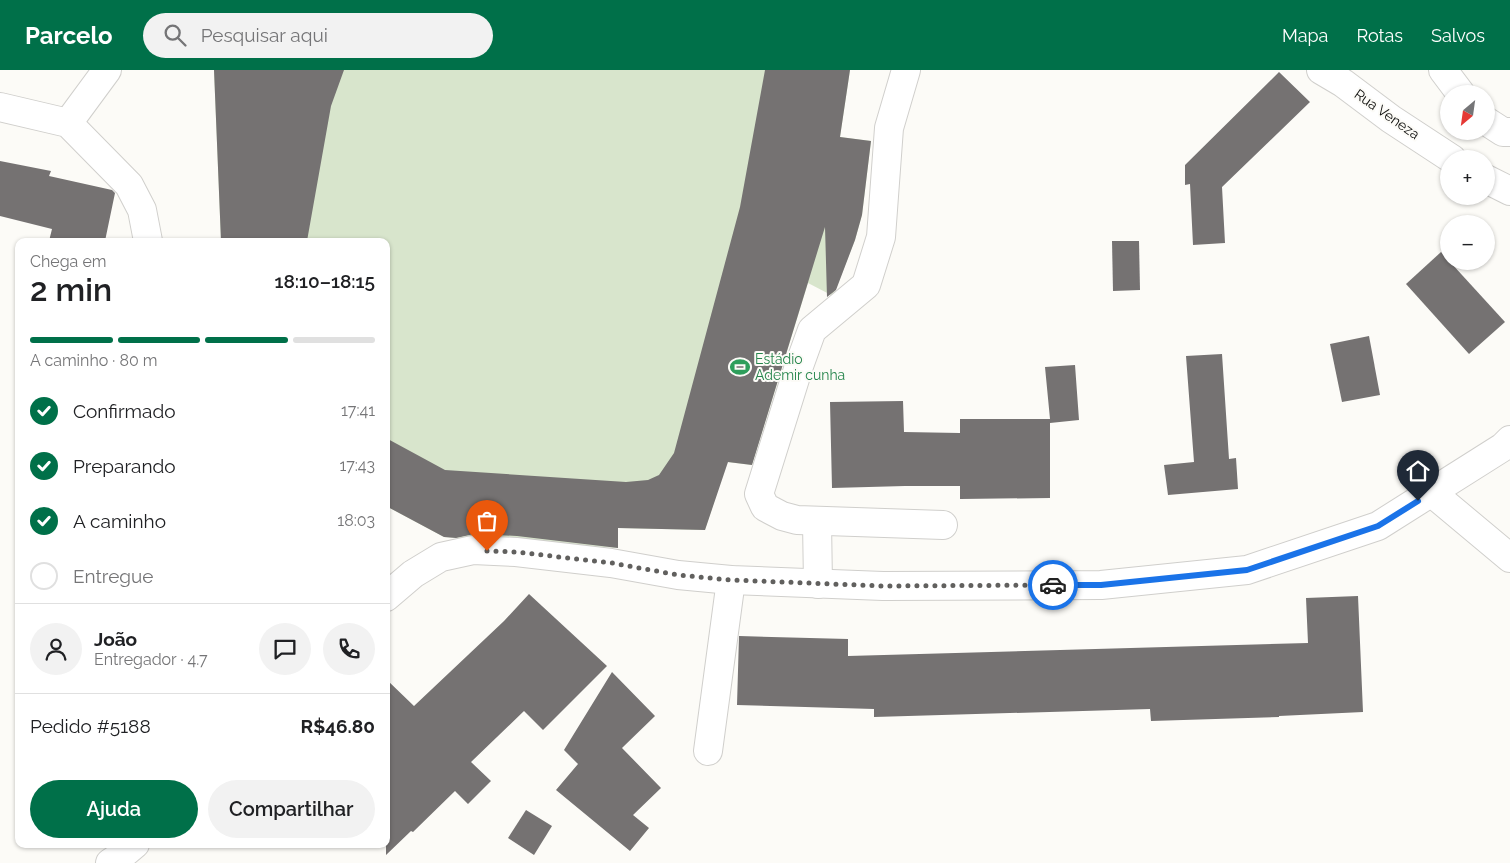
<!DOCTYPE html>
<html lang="pt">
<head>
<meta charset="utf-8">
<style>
	body { margin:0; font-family:Raleway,sans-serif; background:#f2f2f2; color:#202124; height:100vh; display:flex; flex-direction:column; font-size:19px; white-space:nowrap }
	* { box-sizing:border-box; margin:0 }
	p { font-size:16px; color:#757577 }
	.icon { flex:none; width:28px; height:28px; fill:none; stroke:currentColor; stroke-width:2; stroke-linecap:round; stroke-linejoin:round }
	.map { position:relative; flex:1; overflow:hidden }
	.sheet { position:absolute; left:15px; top:168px; width:375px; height:610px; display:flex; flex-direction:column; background:#fff; border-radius:10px; box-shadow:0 1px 4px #0004 }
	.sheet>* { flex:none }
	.needle { width:32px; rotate:209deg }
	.controls { position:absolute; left:1440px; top:15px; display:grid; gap:10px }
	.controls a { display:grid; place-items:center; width:55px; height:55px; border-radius:50%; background:#fff; box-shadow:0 1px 4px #0004; font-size:25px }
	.pin { position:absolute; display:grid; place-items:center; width:42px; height:42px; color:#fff; margin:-51px -21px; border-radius:50% 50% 50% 0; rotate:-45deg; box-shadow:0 0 5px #0007 }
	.pin .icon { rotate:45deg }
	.courier { position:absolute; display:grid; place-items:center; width:50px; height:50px; margin:-25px; border:4px solid #1a73e8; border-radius:50%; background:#fff; color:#222; box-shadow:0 1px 6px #0007 }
	.summary em { font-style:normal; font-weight:600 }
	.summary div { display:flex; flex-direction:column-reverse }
	.summary { display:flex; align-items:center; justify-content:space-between; height:85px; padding:0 15px }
	h1 { font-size:32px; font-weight:600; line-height:38px }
	.bar { display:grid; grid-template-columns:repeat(4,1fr); gap:8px 5px; align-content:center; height:60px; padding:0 15px }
	.bar i { height:6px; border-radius:4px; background:#e0e0e0 }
	.bar .active { background:#007049 }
	.bar p { grid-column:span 4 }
	.line { display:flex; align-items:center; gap:12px; padding:0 15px; border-top:1px solid #e0e0e0 }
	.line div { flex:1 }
	.round { display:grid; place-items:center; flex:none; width:52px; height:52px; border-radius:26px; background:#f2f2f2 }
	ol { padding:0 15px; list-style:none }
	li { display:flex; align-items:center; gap:15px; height:55px }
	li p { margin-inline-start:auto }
	li .icon { padding:5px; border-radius:50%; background:#007049; color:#fff; stroke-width:4 }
	li:last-child { color:#757577 }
	li i { width:28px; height:28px; border:2px solid #e0e0e0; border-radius:50% }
	.action { display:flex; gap:10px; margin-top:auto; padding:10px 15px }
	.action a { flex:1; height:58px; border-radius:30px; background:#007049; color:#fff; font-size:20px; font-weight:600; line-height:58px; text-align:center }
	.action a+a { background:#f2f2f2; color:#202124 }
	header { display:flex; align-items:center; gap:30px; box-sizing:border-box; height:70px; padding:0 25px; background:#007049; color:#fff }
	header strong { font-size:24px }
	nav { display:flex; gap:28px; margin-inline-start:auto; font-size:18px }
	.search { width:350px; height:45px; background:#f2f2f2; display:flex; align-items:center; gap:12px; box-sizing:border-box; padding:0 18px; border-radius:28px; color:#757577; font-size:19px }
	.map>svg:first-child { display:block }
</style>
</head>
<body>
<header>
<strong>Parcelo</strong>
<div class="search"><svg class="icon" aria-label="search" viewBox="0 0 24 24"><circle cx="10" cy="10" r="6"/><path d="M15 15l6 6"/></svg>Pesquisar aqui</div>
<nav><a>Mapa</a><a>Rotas</a><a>Salvos</a></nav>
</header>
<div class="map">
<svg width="1510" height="793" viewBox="0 0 1510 793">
	<rect width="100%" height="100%" fill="#fcfbf7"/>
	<polygon fill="#d8e5cc" points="214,0 850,0 840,67 871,71 862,145 855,170 833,226 808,213 752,395 727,392 705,460 618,458 618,478 444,467 386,436 386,171 221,171"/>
	<g fill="#757272">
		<polygon points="214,0 344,0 331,36 307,171 221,171"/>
		<polygon points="765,0 850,0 840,67 871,71 862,145 855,170 836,220 827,227 825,157 752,395 728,392 705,460 618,458 618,478 517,466 474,464 456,468 444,467 386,436 386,368 445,400 626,412 648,410 659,405 674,383 740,137"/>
		<polygon points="1279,2 1310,32 1222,117 1225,173 1193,175 1190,114 1185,115 1185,95"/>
		<polygon points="0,91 51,101 49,106 112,120 115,123 105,171 49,171 52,159 0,146"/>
		<polygon points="1112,171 1139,171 1140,220 1113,221"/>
		<polygon points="1441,182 1505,252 1469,284 1406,214"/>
		<polygon points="1369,266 1380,325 1342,332 1330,274"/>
		<polygon points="1222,284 1229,389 1236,388 1238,419 1168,425 1164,395 1194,392 1186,286"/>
		<polygon points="1075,295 1079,350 1050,353 1050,428 960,429 960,416 905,416 832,418 830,332 903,331 904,362 960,363 960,349 1050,349 1045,297"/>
		<polygon points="529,524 607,596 543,660 524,641 471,692 491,711 468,734 455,721 413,762 411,761 386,785 386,609 414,636 504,551"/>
		<polygon points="1358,526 1363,642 1279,646 1279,647 1151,651 1150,639 874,647 874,639 737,635 739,566 848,569 848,586 1308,573 1306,528"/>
		<polygon points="612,602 655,646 622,678 661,718 633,745 649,758 630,781 556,720 578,694 564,680"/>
		<polygon points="526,740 552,756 534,785 508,768"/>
	</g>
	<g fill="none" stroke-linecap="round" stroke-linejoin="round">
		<defs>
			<g id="minor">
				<polyline points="906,0 889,58 881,167 866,215 812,260 799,296 759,424 765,437 782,446 797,450 943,455"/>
				<polyline points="1321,0 1343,13 1391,49 1452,89"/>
				<polyline points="1443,0 1461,24"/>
				<polyline points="0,37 68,53 129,115 142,140 148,171"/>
				<polyline points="1486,51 1503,62 1510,62"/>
				<polyline points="68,53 107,0"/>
				<polyline points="1486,109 1510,121"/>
				<polyline points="1431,422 1510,488"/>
				<polyline points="817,452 818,514"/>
				<polyline points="708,681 731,510"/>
			</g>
			<g id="major">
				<polyline points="386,527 413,504 441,487 473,480 516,482 611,493 678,505 731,510 883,516 1101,515 1247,500 1378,456 1503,377 1510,370"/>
				<polyline points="110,793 122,785 135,774"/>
			</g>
		</defs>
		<use href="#minor" stroke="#d0cfcc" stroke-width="30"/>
		<use href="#major" stroke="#d0cfcc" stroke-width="30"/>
		<use href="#minor" stroke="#fff" stroke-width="28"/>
		<use href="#major" stroke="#fff" stroke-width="28"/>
	</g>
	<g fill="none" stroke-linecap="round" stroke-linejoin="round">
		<polyline stroke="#61605e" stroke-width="5" stroke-dasharray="0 9" points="487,481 516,482 612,493 678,505 731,510 883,516 1053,515"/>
		<polyline stroke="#1a73e8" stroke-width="6" points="1053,515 1101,515 1247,500 1378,456 1418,431"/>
	</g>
	<defs>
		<symbol id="stadium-bare" viewBox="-9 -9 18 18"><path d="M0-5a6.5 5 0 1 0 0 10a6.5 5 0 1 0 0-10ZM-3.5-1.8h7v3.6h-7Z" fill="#2e9e5b" stroke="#fcfbf7" stroke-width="2.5" paint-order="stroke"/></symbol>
	</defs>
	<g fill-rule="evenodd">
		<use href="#stadium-bare" x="726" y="283" width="28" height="28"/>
	</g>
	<g text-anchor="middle" stroke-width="4" stroke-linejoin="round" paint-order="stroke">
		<g font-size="14" fill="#0d0d0c" stroke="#fcfbf7">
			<text transform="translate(1387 44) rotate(35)" y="5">Rua Veneza</text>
		</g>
		<g font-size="14" fill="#27864d" stroke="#fcfbf7" text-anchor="start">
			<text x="755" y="294">Estádio<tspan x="755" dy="16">Ademir cunha</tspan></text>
		</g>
	</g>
</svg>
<div class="controls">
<a><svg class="needle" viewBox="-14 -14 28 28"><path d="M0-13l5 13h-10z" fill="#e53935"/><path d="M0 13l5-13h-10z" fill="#757577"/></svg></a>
<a>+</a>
<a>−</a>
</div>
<div class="pin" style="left:487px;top:481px;background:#ea580c"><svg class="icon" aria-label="bag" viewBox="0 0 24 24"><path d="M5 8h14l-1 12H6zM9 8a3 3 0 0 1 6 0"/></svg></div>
<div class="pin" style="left:1418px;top:431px;background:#1f2937"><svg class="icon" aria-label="home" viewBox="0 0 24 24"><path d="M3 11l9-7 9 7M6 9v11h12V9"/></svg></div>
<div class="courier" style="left:1053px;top:515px"><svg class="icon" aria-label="car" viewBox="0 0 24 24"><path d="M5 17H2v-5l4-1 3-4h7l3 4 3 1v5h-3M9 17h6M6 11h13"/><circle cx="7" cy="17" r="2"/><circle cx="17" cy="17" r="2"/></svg></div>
<section class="sheet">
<div class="summary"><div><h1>2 min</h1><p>Chega em</p></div><em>18:10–18:15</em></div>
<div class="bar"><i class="active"></i><i class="active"></i><i class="active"></i><i></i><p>A caminho · 80 m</p></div>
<ol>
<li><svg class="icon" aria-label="check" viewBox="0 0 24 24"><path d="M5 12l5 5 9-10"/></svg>Confirmado<p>17:41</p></li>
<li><svg class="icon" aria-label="check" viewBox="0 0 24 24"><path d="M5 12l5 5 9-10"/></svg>Preparando<p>17:43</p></li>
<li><svg class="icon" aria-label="check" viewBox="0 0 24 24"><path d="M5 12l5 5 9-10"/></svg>A caminho<p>18:03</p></li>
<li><i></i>Entregue</li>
</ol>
<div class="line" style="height:90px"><a class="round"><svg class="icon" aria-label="person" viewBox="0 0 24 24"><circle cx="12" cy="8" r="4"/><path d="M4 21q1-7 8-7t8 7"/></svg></a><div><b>João</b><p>Entregador · 4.7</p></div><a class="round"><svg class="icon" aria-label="chat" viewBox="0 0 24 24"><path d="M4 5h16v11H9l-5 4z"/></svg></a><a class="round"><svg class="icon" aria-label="phone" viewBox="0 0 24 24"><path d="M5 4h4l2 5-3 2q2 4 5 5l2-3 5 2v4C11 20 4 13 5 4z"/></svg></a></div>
<div class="line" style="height:65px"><div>Pedido #5188</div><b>R$46.80</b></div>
<div class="action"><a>Ajuda</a><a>Compartilhar</a></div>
</section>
</div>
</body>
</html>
